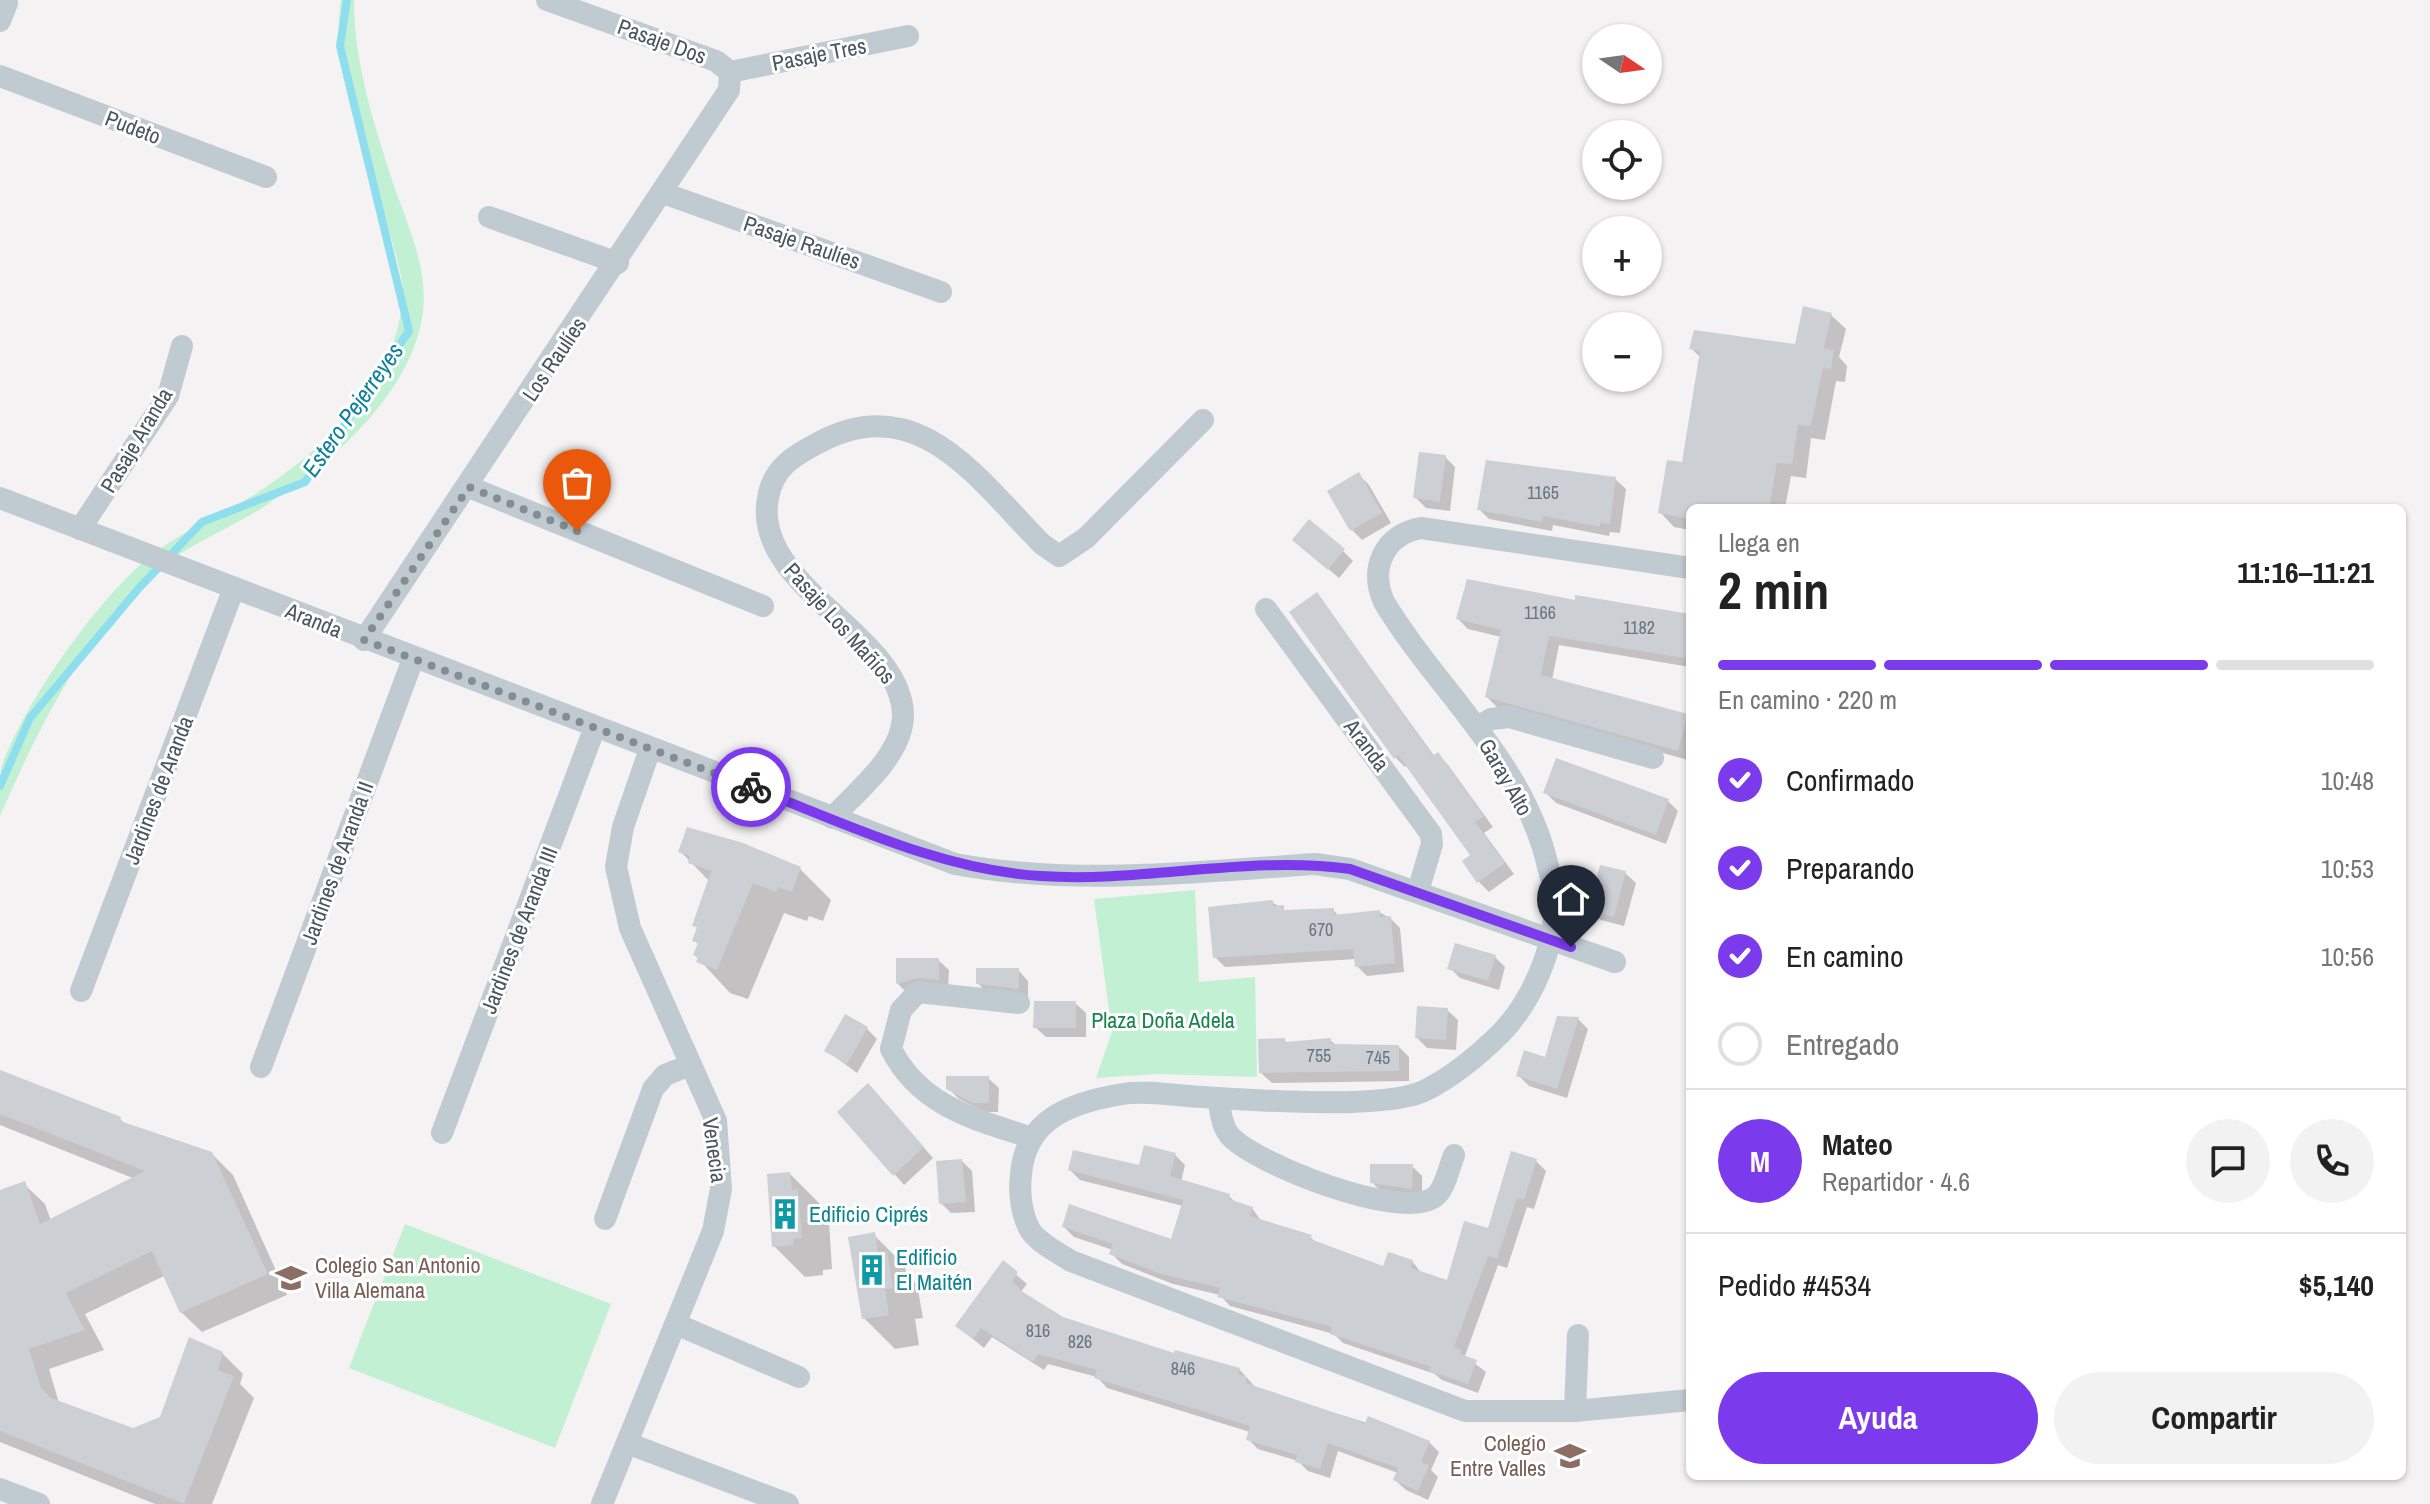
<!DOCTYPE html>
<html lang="es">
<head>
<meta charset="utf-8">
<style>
	body { margin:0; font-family:"Archivo Narrow",sans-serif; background:#f2f2f2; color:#222; height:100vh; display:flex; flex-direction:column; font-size:30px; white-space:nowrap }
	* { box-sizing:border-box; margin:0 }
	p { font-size:26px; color:#767676 }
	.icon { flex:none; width:44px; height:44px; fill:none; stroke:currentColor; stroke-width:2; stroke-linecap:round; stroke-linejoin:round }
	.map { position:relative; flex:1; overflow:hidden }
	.sheet { position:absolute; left:1686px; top:504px; width:720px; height:976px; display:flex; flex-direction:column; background:#fff; border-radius:12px; box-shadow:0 2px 6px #0004 }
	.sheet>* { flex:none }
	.needle { width:52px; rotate:103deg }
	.tools { position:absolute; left:1582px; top:24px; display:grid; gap:16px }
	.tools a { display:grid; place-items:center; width:80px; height:80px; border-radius:50%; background:#fff; box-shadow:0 2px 6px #0004; font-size:40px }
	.pin { position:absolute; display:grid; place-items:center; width:68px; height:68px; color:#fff; margin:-82px -34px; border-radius:50% 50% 50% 0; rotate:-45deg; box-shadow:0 0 8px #0007 }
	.pin .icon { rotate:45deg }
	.courier { position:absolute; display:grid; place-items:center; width:80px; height:80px; margin:-40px; border:6px solid #7c3aed; border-radius:50%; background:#fff; color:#222; box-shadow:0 2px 10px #0007 }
	.head em { font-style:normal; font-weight:800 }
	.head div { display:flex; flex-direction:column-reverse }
	.head { display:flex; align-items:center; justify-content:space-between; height:136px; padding:0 32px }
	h1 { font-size:52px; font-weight:800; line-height:60px }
	.bar { display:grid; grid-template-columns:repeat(4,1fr); gap:12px 8px; align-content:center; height:96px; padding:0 32px }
	.bar i { height:10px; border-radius:6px; background:#e0e0e0 }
	.bar .active { background:#7c3aed }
	.bar p { grid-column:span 4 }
	.line { display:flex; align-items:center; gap:20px; padding:0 32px; border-top:2px solid #e0e0e0 }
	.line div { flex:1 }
	.round { display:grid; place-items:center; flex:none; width:84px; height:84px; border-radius:42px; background:#f2f2f2 }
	ol { padding:0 32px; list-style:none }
	li { display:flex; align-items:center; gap:24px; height:88px }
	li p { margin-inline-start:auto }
	li .icon { padding:8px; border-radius:50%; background:#7c3aed; color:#fff; stroke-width:4 }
	li:last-child { color:#767676 }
	li i { width:44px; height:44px; border:4px solid #e0e0e0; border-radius:50% }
	.button { display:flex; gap:16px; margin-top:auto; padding:16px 32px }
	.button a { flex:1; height:92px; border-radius:48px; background:#7c3aed; color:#fff; font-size:32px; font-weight:800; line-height:92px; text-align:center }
	.button a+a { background:#f2f2f2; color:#222 }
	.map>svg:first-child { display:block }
</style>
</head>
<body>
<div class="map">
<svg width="2430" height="1504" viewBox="0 0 2430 1504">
	<rect width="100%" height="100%" fill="#f4f2f2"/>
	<g fill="#c2f0d2">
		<path d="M341 0H354C354 64 374 123 393 183 407 224 428 266 423 311 414 391 332 463 268 504 227 531 182 546 145 580 82 640 34 738 0 816 0 802 0 782 1 768 23 704 104 588 160 549 189 528 223 514 254 495 325 449 409 372 402 281 386 197 327 85 341 0Z"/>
		<polygon points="1195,890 1199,982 1255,977 1257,1077 1157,1074 1096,1078 1112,1032 1094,899"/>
		<polygon points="405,1224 611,1304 555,1448 349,1368"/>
	</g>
	<g fill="#0003">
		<polygon points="1831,315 1846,329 1839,357 1847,366 1845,382 1836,381 1825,440 1811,438 1806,478 1791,476 1785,508 1690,508 1690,530 1674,527 1660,512 1683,464 1701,358 1691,348 1796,346"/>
		<polygon points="1445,457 1455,467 1450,511 1426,508 1416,498"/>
		<polygon points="1359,475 1369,485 1391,523 1362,540 1352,530"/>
		<polygon points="1615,479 1626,489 1620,533 1610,532 1609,536 1553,525 1552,531 1489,519 1479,509"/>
		<polygon points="1294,540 1343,551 1353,561 1339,578"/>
		<polygon points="1317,594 1435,757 1438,755 1448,765 1493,827 1484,833 1514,874 1489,892 1479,882 1473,855 1408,765 1405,767 1395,757"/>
		<polygon points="1690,616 1690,667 1559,645 1552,680 1687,716 1690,719 1688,760 1497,707 1487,697 1501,637 1468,629 1458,619"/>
		<polygon points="1546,793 1668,801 1678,811 1666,844 1556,803"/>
		<polygon points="680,851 800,869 831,900 823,921 809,916 807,921 784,913 748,999 730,993 695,955 699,945 694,940 698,929 695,925 710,882"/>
		<polygon points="1625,873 1636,883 1624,926 1601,920 1590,910"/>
		<polygon points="1272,902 1288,912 1333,910 1340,917 1379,912 1390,918 1400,928 1404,972 1367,976 1357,966 1356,959 1225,967 1215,957"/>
		<polygon points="1495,957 1505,967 1499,990 1460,978 1450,968"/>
		<polygon points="898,960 938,960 949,970 948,989 908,994 898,984"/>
		<polygon points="1018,970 1028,981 1028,998 988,994 978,983"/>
		<polygon points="1075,1003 1086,1013 1086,1037 1046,1037 1035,1027"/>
		<polygon points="1447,1010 1458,1020 1456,1050 1427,1048 1417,1038"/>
		<polygon points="1578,1019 1588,1029 1567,1098 1529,1086 1519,1076 1546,1059"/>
		<polygon points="866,1028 877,1039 857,1073 826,1050"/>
		<polygon points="1284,1040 1288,1043 1330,1040 1337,1046 1399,1047 1409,1057 1409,1081 1272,1083 1261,1073"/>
		<polygon points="0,1072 120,1119 126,1125 211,1153 233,1175 287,1295 202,1332 181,1312 164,1276 85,1314 104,1350 49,1369 59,1403 133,1430 161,1419 222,1353 243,1374 240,1384 254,1398 212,1504 155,1504 0,1442 0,1192 24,1184 45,1204 51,1221 135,1179 0,1125"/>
		<polygon points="988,1078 999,1088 998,1112 985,1112 959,1099 948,1088"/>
		<polygon points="878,1096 933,1158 904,1185 840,1112"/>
		<polygon points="1175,1155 1185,1165 1181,1182 1229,1196 1237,1204 1252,1208 1262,1222 1310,1237 1318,1244 1385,1269 1412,1261 1422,1274 1448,1283 1536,1161 1546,1171 1534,1209 1527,1207 1507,1268 1498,1265 1465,1356 1486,1372 1478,1393 1442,1380 1435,1374 1343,1343 1334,1334 1230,1306 1220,1295 1173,1284 1122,1264 1112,1254 1113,1250 1074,1237 1064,1227 1173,1241 1183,1206 1080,1180 1070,1170 1140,1167"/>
		<polygon points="962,1161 972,1171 975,1212 951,1213 941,1203"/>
		<polygon points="1412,1166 1422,1176 1422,1198 1382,1193 1372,1182"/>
		<polygon points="790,1174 821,1205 821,1215 829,1222 832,1269 823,1270 823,1275 805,1277 774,1246"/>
		<polygon points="874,1235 905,1266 906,1273 917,1284 923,1318 915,1319 919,1345 895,1349 864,1318"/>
		<polygon points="1003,1263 1027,1284 1020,1293 1062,1319 1175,1356 1239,1369 1257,1389 1429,1442 1439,1452 1431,1470 1438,1477 1428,1500 1406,1490 1395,1480 1398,1473 1338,1451 1330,1478 1308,1471 1298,1461 1258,1449 1248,1439 1250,1432 1107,1388 1097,1377 1048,1364 1044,1370 992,1337 984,1348 957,1326"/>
	</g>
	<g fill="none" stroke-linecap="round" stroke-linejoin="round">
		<polyline stroke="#8fdeed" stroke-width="8" points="0,786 30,718 139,588 202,522 305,482 409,331 340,46 347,0"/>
	</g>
	<g fill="#cccfd4">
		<polygon points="1803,306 1832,313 1824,348 1834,350 1831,369 1823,368 1811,426 1798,425 1792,464 1777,463 1769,508 1690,508 1690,519 1658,513 1667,460 1682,462 1700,351 1689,349 1694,330 1795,344"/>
		<polygon points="1419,452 1446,455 1440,502 1413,498"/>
		<polygon points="1486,460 1616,477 1610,524 1600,523 1600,527 1543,516 1542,522 1477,510"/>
		<polygon points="1359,472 1382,513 1350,531 1327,491"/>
		<polygon points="1309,519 1345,549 1328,570 1292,540"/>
		<polygon points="1467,579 1575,600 1575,595 1690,614 1690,659 1549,636 1541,675 1688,714 1678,751 1485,697 1501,630 1456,619"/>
		<polygon points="1317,592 1433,756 1438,752 1484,816 1475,822 1505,863 1477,883 1462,861 1470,855 1398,755 1394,759 1289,612"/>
		<polygon points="1556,758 1669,799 1656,835 1543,793"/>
		<polygon points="687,827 743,843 801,867 792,892 778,887 776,892 753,883 717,970 696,962 698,957 693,955 698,943 692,941 697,927 692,926 711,871 688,863 690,856 678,852"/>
		<polygon points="1600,865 1626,871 1614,917 1588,911"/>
		<polygon points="1273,900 1273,906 1284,905 1284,910 1334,908 1334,915 1380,910 1380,917 1391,916 1395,963 1355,967 1353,949 1213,958 1208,907"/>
		<polygon points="1455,943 1496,955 1488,981 1447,969"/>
		<polygon points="896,958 939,958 939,980 919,978 896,984"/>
		<polygon points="976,968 1019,968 1019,989 976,984"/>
		<polygon points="1034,1001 1076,1001 1076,1028 1033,1028"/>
		<polygon points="1417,1006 1448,1008 1446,1040 1415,1038"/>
		<polygon points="845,1014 868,1027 847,1064 824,1051"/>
		<polygon points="1557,1016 1579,1017 1557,1089 1516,1076 1524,1050 1545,1057"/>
		<polygon points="1285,1038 1285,1042 1331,1038 1331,1044 1399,1045 1399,1071 1259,1073 1258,1039"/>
		<polygon points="0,1070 121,1117 120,1121 212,1152 268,1274 180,1313 152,1251 66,1293 85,1330 29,1349 41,1388 51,1398 133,1428 160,1417 189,1337 223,1352 218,1370 234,1376 184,1504 0,1431 0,1190 25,1181 40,1224 145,1171 0,1114"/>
		<polygon points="946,1076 989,1076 989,1103 973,1103 946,1089"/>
		<polygon points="868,1083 924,1147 893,1176 837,1112"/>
		<polygon points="1144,1145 1176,1153 1170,1176 1230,1194 1229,1199 1253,1207 1250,1216 1312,1235 1310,1239 1383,1266 1388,1252 1413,1260 1411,1268 1447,1280 1464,1221 1488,1228 1511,1151 1537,1159 1524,1200 1517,1198 1497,1259 1488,1256 1454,1347 1461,1350 1460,1354 1477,1360 1468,1384 1429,1371 1431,1367 1330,1334 1332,1327 1217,1297 1220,1288 1161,1274 1109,1254 1113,1244 1062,1227 1069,1204 1171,1239 1183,1200 1068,1170 1073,1150 1139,1165"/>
		<polygon points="962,1159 966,1202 939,1204 936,1161"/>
		<polygon points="1370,1164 1413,1164 1412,1189 1370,1183"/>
		<polygon points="790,1172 792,1190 798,1189 802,1238 793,1239 793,1245 772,1247 767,1174"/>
		<polygon points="875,1232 878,1252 887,1251 893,1288 885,1289 889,1315 862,1319 848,1237"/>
		<polygon points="1003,1260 1018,1272 1012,1281 1023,1292 1063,1317 1174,1353 1175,1350 1240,1368 1238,1374 1247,1377 1246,1383 1365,1423 1368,1416 1430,1441 1421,1462 1429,1465 1418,1491 1393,1480 1398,1468 1328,1443 1320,1469 1295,1462 1297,1455 1246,1440 1250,1426 1094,1378 1097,1370 1038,1354 1033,1362 981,1328 973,1339 955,1326"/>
	</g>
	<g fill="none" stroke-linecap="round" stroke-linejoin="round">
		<g stroke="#c0cad1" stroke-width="22">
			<polyline points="547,0 716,61 730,72"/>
			<polyline points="0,21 7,3"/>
			<polyline points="730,72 908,36"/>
			<polyline points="0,76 266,177"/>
			<polyline points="663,193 941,292"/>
			<polyline points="489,217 618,263"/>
			<polyline points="469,487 763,606"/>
			<path d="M0 498 955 864C1075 886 1194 872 1315 864L1350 869 1615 962"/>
			<polyline points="80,529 168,396 182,346"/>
			<path d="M1690 568 1421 528C1384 535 1369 568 1384 602 1437 690 1525 762 1548 867 1551 878 1556 891 1555 902 1555 948 1532 1001 1501 1033 1477 1057 1454 1076 1424 1091 1383 1110 1251 1100 1202 1097 1177 1096 1148 1090 1123 1094 1073 1102 1025 1118 1021 1175 1019 1191 1021 1213 1029 1228 1035 1241 1059 1253 1071 1261L1465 1411H1575L1690 1400"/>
			<polyline points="1266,609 1431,834 1432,844 1418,891"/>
			<polyline points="364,640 729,90 730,72"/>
			<polyline points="1478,727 1491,719 1509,717 1653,758"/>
			<path d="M832 818C857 791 902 756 903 716 903 634 751 587 768 498 773 468 793 456 818 443 919 388 978 480 1042 544L1059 556 1086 538 1203 420"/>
			<polyline points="81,991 234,588"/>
			<path d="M1019 1003 918 992 901 1010 891 1049C920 1106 974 1119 1029 1137"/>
			<polyline points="261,1067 413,659"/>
			<path d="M1218 1098C1221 1112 1221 1127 1232 1138 1260 1165 1398 1220 1433 1198 1445 1191 1449 1167 1454 1155"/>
			<polyline points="442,1133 595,727"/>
			<polyline points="605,1219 653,1089 665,1075 690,1065"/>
			<polyline points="676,1324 799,1377"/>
			<polyline points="1575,1411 1578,1335"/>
			<polyline points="627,1443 788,1504"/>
			<polyline points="0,1489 39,1504"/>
			<polyline points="602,1504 713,1231 721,1189 716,1121 630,928 616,867 623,827 650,749"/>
		</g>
	</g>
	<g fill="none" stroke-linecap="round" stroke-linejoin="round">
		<polyline stroke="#858d93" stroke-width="8" stroke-dasharray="0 14.4" points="577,531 469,487 364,640 751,787"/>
		<path stroke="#7c3aed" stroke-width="10" d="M751 787C844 823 940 870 1041 876 1143 883 1248 855 1350 869L1571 947"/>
	</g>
	<defs>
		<symbol id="building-bare" viewBox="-9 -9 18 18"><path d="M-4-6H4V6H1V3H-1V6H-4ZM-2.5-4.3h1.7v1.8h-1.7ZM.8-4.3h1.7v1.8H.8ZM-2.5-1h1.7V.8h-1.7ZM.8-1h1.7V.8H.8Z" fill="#0f9aa8" stroke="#fff" stroke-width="2.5" paint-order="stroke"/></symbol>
		<symbol id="school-bare" viewBox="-9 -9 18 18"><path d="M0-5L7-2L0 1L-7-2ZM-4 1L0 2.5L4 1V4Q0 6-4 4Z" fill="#8d6e63" stroke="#fff" stroke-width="2.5" paint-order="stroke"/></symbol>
	</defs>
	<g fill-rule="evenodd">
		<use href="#building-bare" x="763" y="1192" width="44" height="44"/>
		<use href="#building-bare" x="850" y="1248" width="44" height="44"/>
		<use href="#school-bare" x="269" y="1256" width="44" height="44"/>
		<use href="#school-bare" x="1548" y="1434" width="44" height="44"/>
	</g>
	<g text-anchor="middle" stroke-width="6" stroke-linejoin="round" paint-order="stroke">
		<g font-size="18" fill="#6a747d">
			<text x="1543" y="499">1165</text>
			<text x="1540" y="619">1166</text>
			<text x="1639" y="634">1182</text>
			<text x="1321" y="936">670</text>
			<text x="1319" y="1062">755</text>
			<text x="1378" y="1064">745</text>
			<text x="1038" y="1337">816</text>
			<text x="1080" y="1348">826</text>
			<text x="1183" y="1375">846</text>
		</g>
		<g font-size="22" fill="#495660" stroke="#fff">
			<text transform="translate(662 41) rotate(20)" y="8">Pasaje Dos</text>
			<text transform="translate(819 54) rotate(-11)" y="8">Pasaje Tres</text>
			<text transform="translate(133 127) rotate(21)" y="8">Pudeto</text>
			<text transform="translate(802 242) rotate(19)" y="8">Pasaje Raulíes</text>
			<text transform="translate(554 359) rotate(-56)" y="8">Los Raulíes</text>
			<text transform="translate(136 440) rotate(-59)" y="8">Pasaje Aranda</text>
			<text transform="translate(314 620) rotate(22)" y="8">Aranda</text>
			<text transform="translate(840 623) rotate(48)" y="8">Pasaje Los Mañíos</text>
			<text transform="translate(1367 745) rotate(53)" y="8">Aranda</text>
			<text transform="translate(1506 777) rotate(60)" y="8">Garay Alto</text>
			<text transform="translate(158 790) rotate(-69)" y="8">Jardines de Aranda</text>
			<text transform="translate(337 863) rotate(-70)" y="8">Jardines de Aranda II</text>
			<text transform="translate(519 930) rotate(-69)" y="8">Jardines de Aranda III</text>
			<text transform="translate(715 1150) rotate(82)" y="8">Venecia</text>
		</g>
		<g font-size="22" fill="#178449" stroke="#fff">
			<text x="1163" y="1028">Plaza Doña Adela</text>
		</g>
		<g font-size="22" fill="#0d838f" stroke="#fff" text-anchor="start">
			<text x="809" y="1222">Edificio Ciprés</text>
			<text x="896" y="1265">Edificio<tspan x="896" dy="25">El Maitén</tspan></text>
		</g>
		<g font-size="22" fill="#785e54" stroke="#fff" text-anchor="start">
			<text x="315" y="1273">Colegio San Antonio<tspan x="315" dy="25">Villa Alemana</tspan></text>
			<text x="1546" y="1451" text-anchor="end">Colegio<tspan x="1546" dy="25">Entre Valles</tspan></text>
		</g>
		<g font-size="24" font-style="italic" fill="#0d8198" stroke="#fff">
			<text transform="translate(353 410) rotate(-55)" y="8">Estero Pejerreyes</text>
		</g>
	</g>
</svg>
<div class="tools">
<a><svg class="needle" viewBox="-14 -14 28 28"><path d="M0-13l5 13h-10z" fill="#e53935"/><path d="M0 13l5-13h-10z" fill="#767676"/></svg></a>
<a><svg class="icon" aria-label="locate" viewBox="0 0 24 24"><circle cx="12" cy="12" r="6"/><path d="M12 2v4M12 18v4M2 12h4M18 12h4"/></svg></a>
<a>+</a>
<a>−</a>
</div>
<div class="pin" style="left:577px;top:531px;background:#ea580c"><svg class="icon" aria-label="bag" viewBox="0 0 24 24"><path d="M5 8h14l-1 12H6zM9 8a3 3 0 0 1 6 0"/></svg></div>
<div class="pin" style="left:1571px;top:947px;background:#1f2937"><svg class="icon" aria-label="home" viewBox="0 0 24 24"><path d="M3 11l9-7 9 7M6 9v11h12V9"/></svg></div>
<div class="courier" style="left:751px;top:787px"><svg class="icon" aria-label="bike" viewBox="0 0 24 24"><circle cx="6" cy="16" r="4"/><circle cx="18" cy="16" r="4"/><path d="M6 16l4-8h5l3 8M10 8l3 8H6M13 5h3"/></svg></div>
<section class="sheet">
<div class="head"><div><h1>2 min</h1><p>Llega en</p></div><em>11:16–11:21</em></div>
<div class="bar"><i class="active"></i><i class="active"></i><i class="active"></i><i></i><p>En camino · 220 m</p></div>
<ol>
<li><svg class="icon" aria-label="check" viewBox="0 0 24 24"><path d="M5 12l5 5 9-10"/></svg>Confirmado<p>10:48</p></li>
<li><svg class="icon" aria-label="check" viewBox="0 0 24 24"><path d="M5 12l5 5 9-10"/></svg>Preparando<p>10:53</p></li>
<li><svg class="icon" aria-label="check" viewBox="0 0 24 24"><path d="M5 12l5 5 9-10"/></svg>En camino<p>10:56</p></li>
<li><i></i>Entregado</li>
</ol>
<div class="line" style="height:144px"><b class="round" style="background:#7c3aed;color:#fff">M</b><div><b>Mateo</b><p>Repartidor · 4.6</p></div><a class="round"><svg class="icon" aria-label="chat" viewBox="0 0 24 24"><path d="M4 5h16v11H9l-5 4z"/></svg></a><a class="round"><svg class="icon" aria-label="phone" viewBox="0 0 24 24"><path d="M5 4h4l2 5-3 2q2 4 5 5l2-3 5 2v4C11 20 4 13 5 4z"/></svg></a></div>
<div class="line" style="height:104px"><div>Pedido #4534</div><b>$5,140</b></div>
<div class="button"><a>Ayuda</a><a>Compartir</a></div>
</section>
</div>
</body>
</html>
